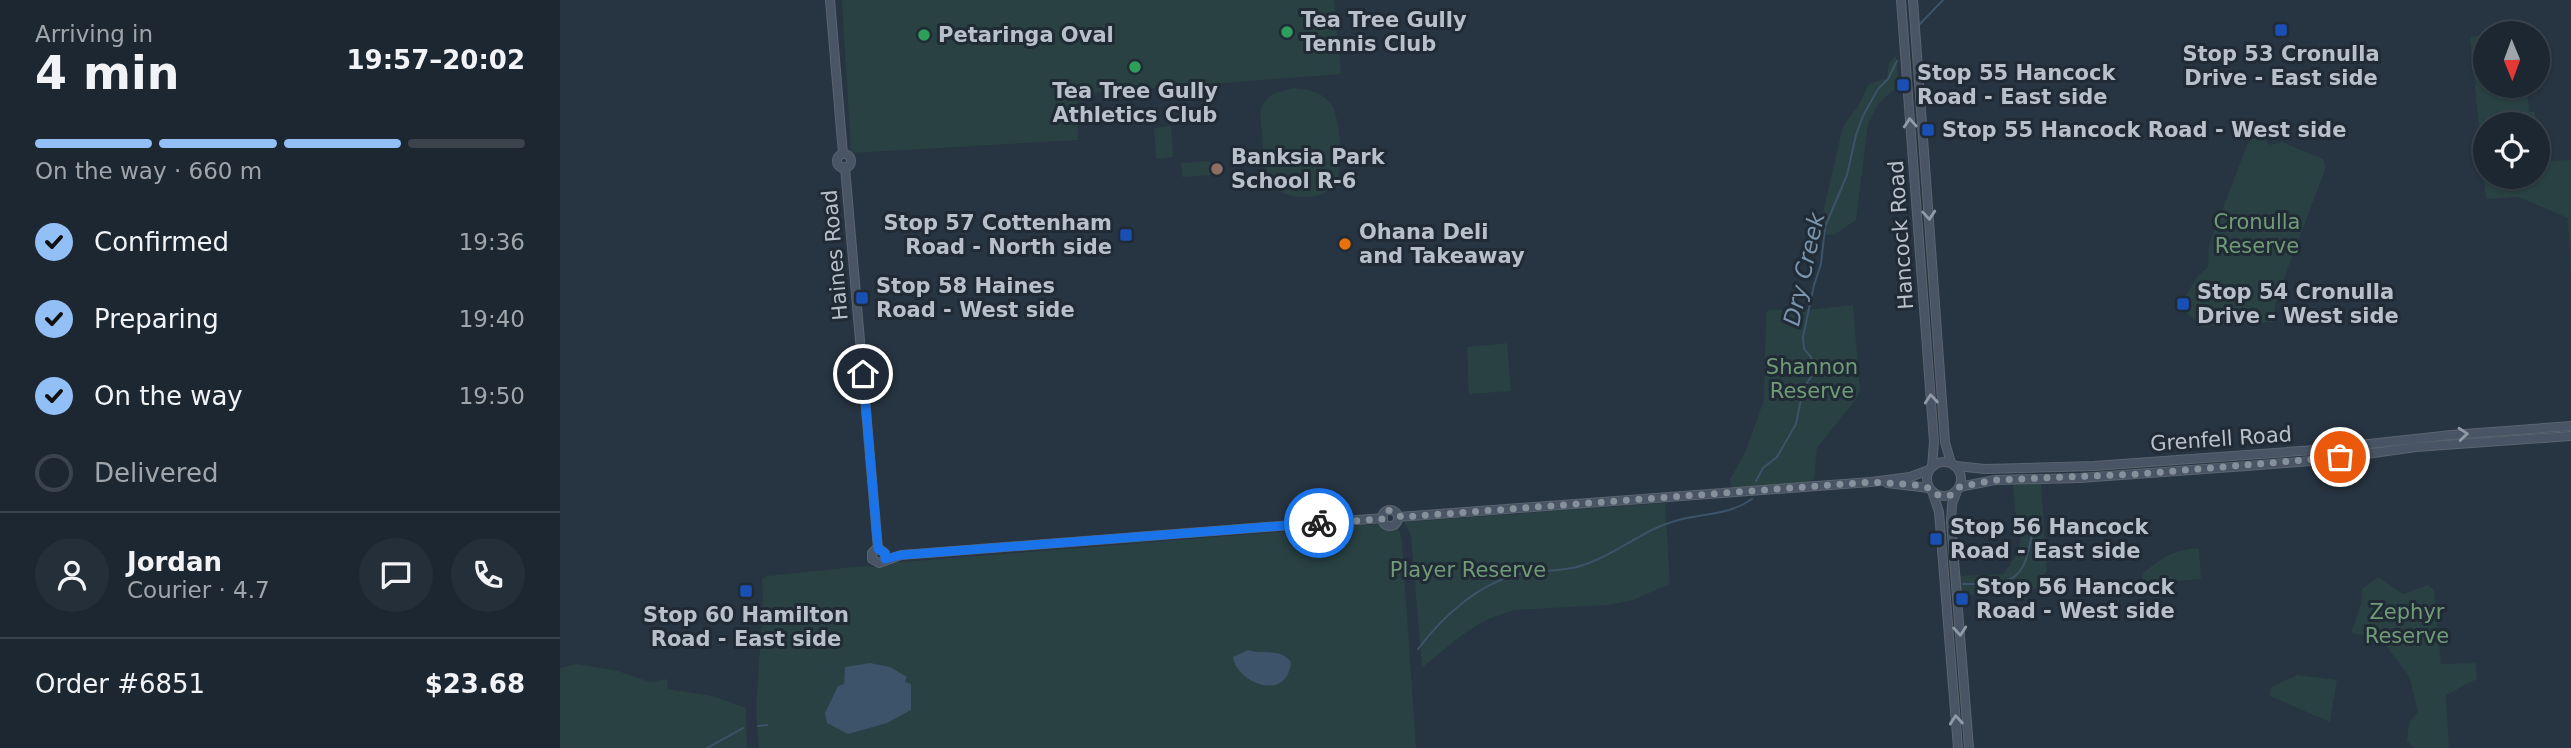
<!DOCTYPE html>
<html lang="en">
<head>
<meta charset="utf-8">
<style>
	body { margin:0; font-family:"DejaVu Sans",sans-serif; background:#252f39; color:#f1f3f6; height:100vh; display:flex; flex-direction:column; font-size:26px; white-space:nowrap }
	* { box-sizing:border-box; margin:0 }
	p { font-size:23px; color:#a0a5ab }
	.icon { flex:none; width:38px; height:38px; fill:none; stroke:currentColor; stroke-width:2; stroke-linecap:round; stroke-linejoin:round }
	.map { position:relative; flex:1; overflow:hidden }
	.side { display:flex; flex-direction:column; background:#1d2731; width:560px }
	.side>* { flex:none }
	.needle { width:46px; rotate:179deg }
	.buttons { position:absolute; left:1913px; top:21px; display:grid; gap:14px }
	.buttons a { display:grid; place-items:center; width:77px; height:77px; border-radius:50%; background:#1d2731; box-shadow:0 2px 5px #0004,0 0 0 2px #3b444d; font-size:35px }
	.pin { position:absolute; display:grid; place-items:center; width:60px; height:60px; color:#fff; margin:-30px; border:4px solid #fff; border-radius:50%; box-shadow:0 2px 7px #0007 }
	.courier { position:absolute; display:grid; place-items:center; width:70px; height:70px; margin:-35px; border:5px solid #1a73e8; border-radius:50%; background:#fff; color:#222; box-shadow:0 2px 9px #0007 }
	.head em { font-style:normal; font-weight:600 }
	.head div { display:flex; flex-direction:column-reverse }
	.head { display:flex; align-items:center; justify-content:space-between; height:119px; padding:0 35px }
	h1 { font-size:46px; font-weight:600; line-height:52px }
	.bar { display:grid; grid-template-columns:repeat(4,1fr); gap:10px 7px; align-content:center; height:84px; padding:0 35px }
	.bar i { height:9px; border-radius:5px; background:#3b444d }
	.bar .active { background:#92c0f6 }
	.bar p { grid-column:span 4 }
	.line { display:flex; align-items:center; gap:18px; padding:0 35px; border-top:2px solid #3b444d }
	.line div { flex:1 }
	.round { display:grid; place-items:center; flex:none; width:74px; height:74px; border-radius:37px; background:#252f39 }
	ol { padding:0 35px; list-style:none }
	li { display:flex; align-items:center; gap:21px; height:77px }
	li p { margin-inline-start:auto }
	li .icon { padding:7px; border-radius:50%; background:#92c0f6; color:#111; stroke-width:4 }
	li:last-child { color:#a0a5ab }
	li i { width:38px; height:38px; border:4px solid #3b444d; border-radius:50% }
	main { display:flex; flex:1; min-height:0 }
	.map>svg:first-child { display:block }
</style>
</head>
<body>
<main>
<section class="side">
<div class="head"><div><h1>4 min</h1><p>Arriving in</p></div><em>19:57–20:02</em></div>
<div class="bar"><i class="active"></i><i class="active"></i><i class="active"></i><i></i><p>On the way · 660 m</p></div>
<ol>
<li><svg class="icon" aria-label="check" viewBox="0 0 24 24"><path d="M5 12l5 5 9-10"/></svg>Confirmed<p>19:36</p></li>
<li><svg class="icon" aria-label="check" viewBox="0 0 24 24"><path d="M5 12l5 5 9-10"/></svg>Preparing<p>19:40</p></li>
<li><svg class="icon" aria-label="check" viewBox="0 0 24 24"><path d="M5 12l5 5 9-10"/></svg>On the way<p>19:50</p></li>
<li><i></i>Delivered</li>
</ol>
<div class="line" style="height:126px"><a class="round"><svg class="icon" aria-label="person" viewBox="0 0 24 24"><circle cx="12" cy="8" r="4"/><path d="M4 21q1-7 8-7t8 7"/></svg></a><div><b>Jordan</b><p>Courier · 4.7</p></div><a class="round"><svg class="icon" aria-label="chat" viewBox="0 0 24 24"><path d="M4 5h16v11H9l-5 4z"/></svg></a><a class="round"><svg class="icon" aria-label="phone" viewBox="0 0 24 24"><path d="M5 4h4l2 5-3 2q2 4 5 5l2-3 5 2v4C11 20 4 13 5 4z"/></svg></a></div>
<div class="line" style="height:91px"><div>Order #6851</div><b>$23.68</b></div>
</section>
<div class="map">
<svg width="2011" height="748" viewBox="0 0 2011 748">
	<rect width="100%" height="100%" fill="#273441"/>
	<g fill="#294142">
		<polygon points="282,0 774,0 781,74 517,94 518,140 291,153"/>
		<polygon points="1925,35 1925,86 1967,86 1969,112 1975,112 1976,124 1925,124 1925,177 1978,177 1978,139 1980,161 2011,160 2011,279 2008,218 1958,197 1926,199 1910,37"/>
		<polygon points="1336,55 1339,85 1318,104 1308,124 1296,220 1274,235 1258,234 1283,126 1298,106 1309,84 1327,78 1329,63"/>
		<path d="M733 88C748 89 761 91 771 104 780 116 783 162 778 177 776 185 768 192 760 195 752 197 741 198 733 196 703 191 704 163 702 137 702 127 697 110 705 101 712 92 723 91 733 88Z"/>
		<polygon points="611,126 613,157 596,159 594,128"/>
		<polygon points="1697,131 1708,136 1706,142 1711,145 1722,142 1763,159 1766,167 1716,300 1713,322 1642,327 1619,306 1638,276 1648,267 1649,244 1687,145"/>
		<polygon points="650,161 651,175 622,177 621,163"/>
		<polygon points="1293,305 1300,391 1296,399 1257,448 1254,479 1248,482 1172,488 1170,480 1187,448 1204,399 1206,312 1209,310 1246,310"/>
		<polygon points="947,343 951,391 909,394 907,347"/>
		<path d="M1452 480H1481L1487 572 1479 578V589L1398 596 1396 576 1443 574C1455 559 1463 547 1460 527L1457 526Z"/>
		<path d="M1105 503 1110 584 1073 600 1049 605 954 610C913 621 893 643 862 668L851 536 845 522Z"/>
		<path d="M820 524 838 527 842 541 856 748H199C191 693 206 635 202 579L207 576 304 566 320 567 329 563Z"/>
		<path d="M1639 548 1641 579 1581 584 1583 573C1603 557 1613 550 1639 548Z"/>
		<polygon points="1818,577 1843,594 1868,585 1874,590 1881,664 1916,663 1917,679 1886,695 1889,747 1891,748 1854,748 1847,741 1849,723 1858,712 1849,676 1821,639 1791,633 1801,604 1802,589"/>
		<polygon points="16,664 58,671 90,682 107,679 108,689 152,696 186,708 187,748 0,748 0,668"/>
		<polygon points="1737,675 1777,680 1770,722 1710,696 1711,687"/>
	</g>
	<g fill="#3d5369">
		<path d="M688 650C703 655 719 647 731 662 727 704 676 682 673 657Z"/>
		<polygon points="310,663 330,667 347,677 345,682 351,684 351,710 327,723 288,734 267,723 265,713 278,686 284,684 285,667"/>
	</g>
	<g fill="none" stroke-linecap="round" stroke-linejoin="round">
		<g stroke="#3d5369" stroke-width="2">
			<polyline points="1360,24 1383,0"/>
			<polyline points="1196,481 1203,468 1217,457 1236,424 1243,389 1252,375 1254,366 1251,357 1244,349 1243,337 1254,285 1261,264 1265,227 1287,175 1296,135 1303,116 1318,89 1328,79 1337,61"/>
			<path d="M1403 584C1456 584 1464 583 1473 528"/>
			<path d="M858 649C883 616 919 583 960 574 983 570 1007 572 1029 563 1059 552 1085 529 1115 521 1142 513 1168 516 1192 499"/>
			<polyline points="198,726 207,725"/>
			<polyline points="147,748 183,728"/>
		</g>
		<defs>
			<g id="secondary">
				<polyline points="270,0 283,154"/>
				<polyline points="1341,0 1374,442 1372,467"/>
				<polyline points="1353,0 1385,442 1391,463"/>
				<circle cx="284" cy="161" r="7"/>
				<polyline points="285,167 318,549"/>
				<circle cx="1384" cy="479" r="17"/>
				<polyline points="1396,466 1425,469 1534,466 1754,450 1891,435 2011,426"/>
				<polyline points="1327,483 1369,488"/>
				<polyline points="1399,487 1435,480 1520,478 1687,466 1764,460 1856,447 2011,436"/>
				<polyline points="1372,491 1379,512 1398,748"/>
				<polyline points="1397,491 1392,504 1391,522 1409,748"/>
				<circle cx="830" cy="518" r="8"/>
				<polyline points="838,517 1311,482 1350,477 1369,470"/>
				<polyline points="325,559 325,553 321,550 316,549 312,553 312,559 319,563 341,555 823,518"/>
			</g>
		</defs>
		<use href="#secondary" stroke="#59646e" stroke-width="10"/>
		<use href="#secondary" stroke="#495564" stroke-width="8"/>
	</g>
	<defs><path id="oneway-chevron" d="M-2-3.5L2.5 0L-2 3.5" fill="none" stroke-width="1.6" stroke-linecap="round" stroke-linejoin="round" transform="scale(1.75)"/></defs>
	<g stroke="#919ba7">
		<use href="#oneway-chevron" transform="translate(1350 123) rotate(-94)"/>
		<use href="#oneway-chevron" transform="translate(1369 215) rotate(86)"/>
		<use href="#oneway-chevron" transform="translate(1371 399) rotate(-95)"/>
		<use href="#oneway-chevron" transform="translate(1903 434) rotate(-5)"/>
		<use href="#oneway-chevron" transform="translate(1400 631) rotate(85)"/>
		<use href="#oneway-chevron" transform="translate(1396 720) rotate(-95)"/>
	</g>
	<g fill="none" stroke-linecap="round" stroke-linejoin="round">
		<polyline stroke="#85909b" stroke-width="7" stroke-dasharray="0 12.6" points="759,523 823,519 828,510 842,517 1311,482 1356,485 1369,488 1378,495 1385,496 1391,495 1399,487 1435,480 1579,474 1780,457"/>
		<polyline stroke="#1a73e8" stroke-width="9" points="303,374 318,549 325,553 325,559 341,555 759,523"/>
	</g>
	<g fill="#1a4fb4" stroke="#202b36" stroke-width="2.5">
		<rect x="1714" y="23" width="14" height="14" rx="3.5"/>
		<rect x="1336" y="78" width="14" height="14" rx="3.5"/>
		<rect x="1361" y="123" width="14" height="14" rx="3.5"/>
		<rect x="559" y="228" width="14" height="14" rx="3.5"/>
		<rect x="295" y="291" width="14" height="14" rx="3.5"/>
		<rect x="1616" y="297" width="14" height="14" rx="3.5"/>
		<rect x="1369" y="532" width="14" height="14" rx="3.5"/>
		<rect x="179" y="584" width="14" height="14" rx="3.5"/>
		<rect x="1395" y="592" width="14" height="14" rx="3.5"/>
	</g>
	<g fill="#2e9e5b" stroke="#202b36" stroke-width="2.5">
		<circle cx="727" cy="32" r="7"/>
		<circle cx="364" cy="35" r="7"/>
		<circle cx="575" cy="67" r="7"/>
	</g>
	<circle fill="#8d6e63" stroke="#202b36" stroke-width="2.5" cx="657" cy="169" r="7"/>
	<circle fill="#e8710a" stroke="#202b36" stroke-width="2.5" cx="785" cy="244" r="7"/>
	<g text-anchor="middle" stroke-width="6" stroke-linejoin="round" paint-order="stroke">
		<g font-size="21" font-weight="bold" fill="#b8c1cb" stroke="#202b36" text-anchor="start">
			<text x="741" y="27">Tea Tree Gully<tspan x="741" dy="24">Tennis Club</tspan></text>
			<text x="378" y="42">Petaringa Oval</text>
			<text x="1721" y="61" text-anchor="middle">Stop 53 Cronulla<tspan x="1721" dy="24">Drive - East side</tspan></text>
			<text x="1357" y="80">Stop 55 Hancock<tspan x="1357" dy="24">Road - East side</tspan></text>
			<text x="575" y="98" text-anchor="middle">Tea Tree Gully<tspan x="575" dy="24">Athletics Club</tspan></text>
			<text x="1382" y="137">Stop 55 Hancock Road - West side</text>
			<text x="671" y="164">Banksia Park<tspan x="671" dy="24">School R-6</tspan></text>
			<text x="552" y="230" text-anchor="end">Stop 57 Cottenham<tspan x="552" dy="24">Road - North side</tspan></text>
			<text x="799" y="239">Ohana Deli<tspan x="799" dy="24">and Takeaway</tspan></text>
			<text x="316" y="293">Stop 58 Haines<tspan x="316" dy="24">Road - West side</tspan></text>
			<text x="1637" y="299">Stop 54 Cronulla<tspan x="1637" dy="24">Drive - West side</tspan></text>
			<text x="1390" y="534">Stop 56 Hancock<tspan x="1390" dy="24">Road - East side</tspan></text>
			<text x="1416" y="594">Stop 56 Hancock<tspan x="1416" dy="24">Road - West side</tspan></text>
			<text x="186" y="622" text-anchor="middle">Stop 60 Hamilton<tspan x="186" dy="24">Road - East side</tspan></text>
		</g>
		<g font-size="21" fill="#709b76" stroke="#202b36">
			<text x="1697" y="229">Cronulla<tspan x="1697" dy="24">Reserve</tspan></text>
			<text x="1252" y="374">Shannon<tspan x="1252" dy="24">Reserve</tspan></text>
			<text x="908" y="577">Player Reserve</text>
			<text x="1847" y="619">Zephyr<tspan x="1847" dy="24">Reserve</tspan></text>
		</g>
		<g font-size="21" fill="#b8c1cb" stroke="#202b36">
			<text transform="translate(1341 235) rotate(-94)" y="7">Hancock Road</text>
			<text transform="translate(275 255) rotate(-95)" y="7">Haines Road</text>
			<text transform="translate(1661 439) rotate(-4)" y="7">Grenfell Road</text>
		</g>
		<g font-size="23" font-style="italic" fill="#7994ad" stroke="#202b36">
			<text transform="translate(1244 269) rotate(-77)" y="8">Dry Creek</text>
		</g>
	</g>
</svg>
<div class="buttons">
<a><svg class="needle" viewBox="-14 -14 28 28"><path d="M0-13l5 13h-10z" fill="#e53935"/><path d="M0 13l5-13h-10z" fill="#a0a5ab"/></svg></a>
<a><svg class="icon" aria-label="locate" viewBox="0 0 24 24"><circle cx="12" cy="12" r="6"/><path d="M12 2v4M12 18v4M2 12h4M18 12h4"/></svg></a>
</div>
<div class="pin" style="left:1780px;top:457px;background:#ea580c"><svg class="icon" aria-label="bag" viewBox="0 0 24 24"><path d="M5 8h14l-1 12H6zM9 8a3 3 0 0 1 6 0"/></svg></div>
<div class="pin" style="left:303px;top:374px;background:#1f2937"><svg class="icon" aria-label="home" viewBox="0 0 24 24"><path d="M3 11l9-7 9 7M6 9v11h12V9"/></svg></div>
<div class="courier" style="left:759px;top:523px"><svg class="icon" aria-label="bike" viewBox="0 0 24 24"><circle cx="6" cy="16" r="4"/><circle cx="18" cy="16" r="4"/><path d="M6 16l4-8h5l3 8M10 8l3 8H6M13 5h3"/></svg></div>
</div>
</main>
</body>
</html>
